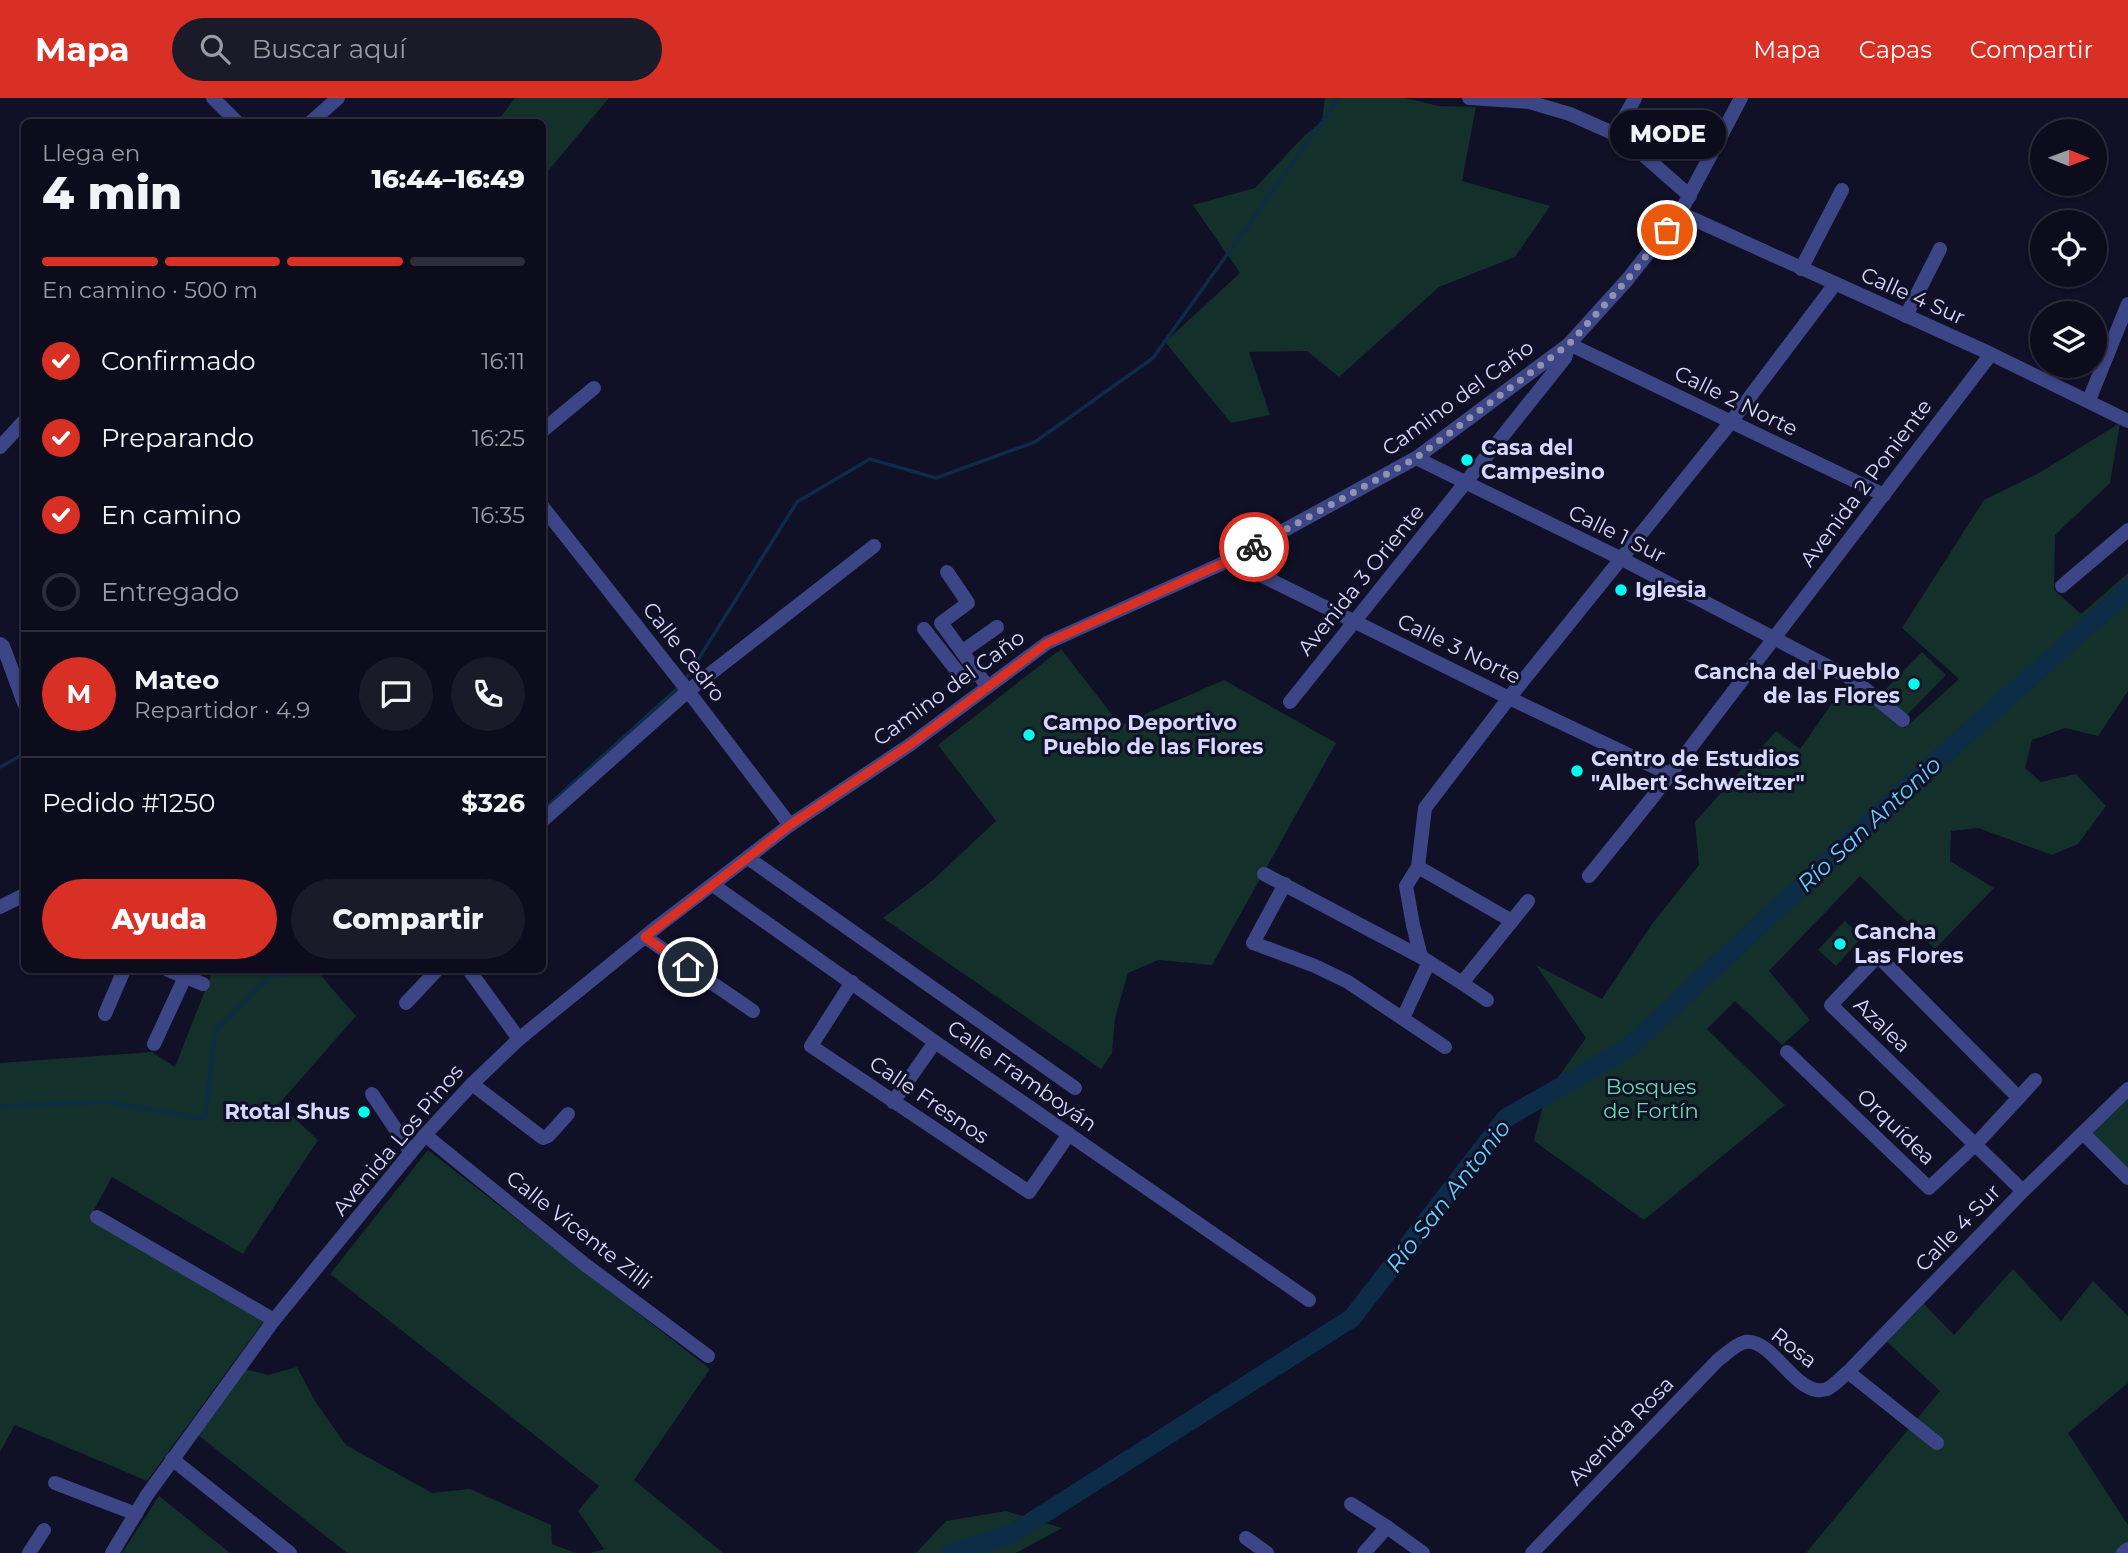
<!DOCTYPE html>
<html lang="es">
<head>
<meta charset="utf-8">
<style>
	body { margin:0; font-family:Montserrat,sans-serif; background:#1a1a29; color:#f1f3f6; height:100vh; display:flex; flex-direction:column; font-size:26px; white-space:nowrap }
	* { box-sizing:border-box; margin:0 }
	p { font-size:23px; color:#9a9ba3 }
	.icon { flex:none; width:38px; height:38px; fill:none; stroke:currentColor; stroke-width:2; stroke-linecap:round; stroke-linejoin:round }
	.map { position:relative; flex:1; overflow:hidden }
	.sheet { position:absolute; left:21px; top:21px; width:525px; height:854px; display:flex; flex-direction:column; background:#0c0c1c; border-radius:10px; box-shadow:0 2px 5px #0004,0 0 0 2px #2c2c3b }
	.sheet>* { flex:none }
	.needle { width:46px; rotate:91deg }
	.tools { position:absolute; left:2030px; top:21px; display:grid; gap:14px }
	.tools a { display:grid; place-items:center; width:77px; height:77px; border-radius:50%; background:#0c0c1c; box-shadow:0 2px 5px #0004,0 0 0 2px #2c2c3b; font-size:35px }
	.pin { position:absolute; display:grid; place-items:center; width:60px; height:60px; color:#fff; margin:-30px; border:4px solid #fff; border-radius:50%; box-shadow:0 2px 7px #0007 }
	.courier { position:absolute; display:grid; place-items:center; width:70px; height:70px; margin:-35px; border:5px solid #d93025; border-radius:50%; background:#fff; color:#222; box-shadow:0 2px 9px #0007 }
	.bubble { position:absolute; height:49px; border-radius:24px; background:#0c0c1c; box-shadow:0 2px 5px #0004,0 0 0 2px #2c2c3b; font-size:23px; font-weight:800; line-height:49px; text-align:center }
	.head em { font-style:normal; font-weight:800 }
	.head div { display:flex; flex-direction:column-reverse }
	.head { display:flex; align-items:center; justify-content:space-between; height:119px; padding:0 21px }
	h1 { font-size:46px; font-weight:800; line-height:52px }
	.bar { display:grid; grid-template-columns:repeat(4,1fr); gap:10px 7px; align-content:center; height:84px; padding:0 21px }
	.bar i { height:9px; border-radius:5px; background:#2c2c3b }
	.bar .active { background:#d93025 }
	.bar p { grid-column:span 4 }
	.line { display:flex; align-items:center; gap:18px; padding:0 21px; border-top:2px solid #2c2c3b }
	.line div { flex:1 }
	.round { display:grid; place-items:center; flex:none; width:74px; height:74px; border-radius:37px; background:#1a1a29 }
	ol { padding:0 21px; list-style:none }
	li { display:flex; align-items:center; gap:21px; height:77px }
	li p { margin-inline-start:auto }
	li .icon { padding:7px; border-radius:50%; background:#d93025; color:#fff; stroke-width:4 }
	li:last-child { color:#9a9ba3 }
	li i { width:38px; height:38px; border:4px solid #2c2c3b; border-radius:50% }
	.button { display:flex; gap:14px; margin-top:auto; padding:14px 21px }
	.button a { flex:1; height:80px; border-radius:42px; background:#d93025; color:#fff; font-size:28px; font-weight:800; line-height:80px; text-align:center }
	.button a+a { background:#1a1a29; color:#f1f3f6 }
	header { display:flex; align-items:center; gap:42px; box-sizing:border-box; height:98px; padding:0 35px; background:#d93025; color:#fff }
	header strong { font-size:33px }
	nav { display:flex; gap:38px; margin-inline-start:auto; font-size:24px }
	.search { width:490px; height:63px; background:#1a1a29; display:flex; align-items:center; gap:18px; box-sizing:border-box; padding:0 24px; border-radius:38px; color:#9a9ba3; font-size:26px }
	.map>svg:first-child { display:block }
</style>
</head>
<body>
<header>
<strong>Mapa</strong>
<div class="search"><svg class="icon" aria-label="search" viewBox="0 0 24 24"><circle cx="10" cy="10" r="6"/><path d="M15 15l6 6"/></svg>Buscar aquí</div>
<nav><a>Mapa</a><a>Capas</a><a>Compartir</a></nav>
</header>
<div class="map">
<svg width="2128" height="1455" viewBox="0 0 2128 1455">
	<rect width="100%" height="100%" fill="#101026"/>
	<g fill="#13302b">
		<polygon points="515,0 609,0 543,79 542,24 497,24"/>
		<polygon points="1325,0 1405,0 1439,8 1476,9 1462,83 1550,108 1515,159 1439,189 1339,279 1307,253 1249,254 1270,317 1231,325 1165,244 1240,175 1193,107 1255,90 1304,38 1322,23"/>
		<polygon points="2120,325 2110,385 2055,437 2054,492 2081,516 2128,475 2128,593 2098,638 2065,630 2032,642 2025,670 2041,684 2076,676 2106,708 2078,746 2052,757 1978,730 1951,733 1950,763 1994,790 1935,851 1860,778 1769,873 1810,922 1782,947 1735,903 1707,931 1785,1007 1644,1122 1534,1043 1545,998 1586,940 1536,867 1602,901 1652,826 1699,767 1695,724 1776,633 1800,651 1847,584 1905,630 1959,581 1902,530 1984,402 2039,375"/>
		<polygon points="1061,551 1120,627 1224,582 1336,645 1212,867 1158,862 1128,875 1115,920 1112,955 1101,971 883,820 933,782 996,723 938,647"/>
		<polygon points="1922,554 1946,577 1905,619 1882,595"/>
		<polygon points="1845,823 1862,839 1836,868 1818,852"/>
		<polygon points="213,872 316,872 356,918 279,1006 318,1042 243,1156 112,1079 90,1119 266,1220 147,1383 15,1327 0,1354 0,965 152,954 175,969"/>
		<polygon points="2128,1000 2128,1073 2091,1037"/>
		<polygon points="428,1052 710,1271 634,1382 723,1455 590,1455 604,1451 578,1413 599,1388 330,1176"/>
		<polygon points="2013,1171 2061,1223 2093,1183 2128,1218 2128,1285 2068,1335 2128,1427 2128,1455 1806,1455 1940,1293 1886,1243 1924,1206 1954,1237"/>
		<polygon points="297,1269 315,1303 346,1347 432,1395 470,1391 551,1427 552,1446 576,1455 347,1455 198,1337 245,1271 268,1277"/>
		<polygon points="159,1398 230,1455 122,1455"/>
		<polygon points="1006,1413 1062,1430 1016,1455 916,1455 946,1423"/>
	</g>
	<g fill="none" stroke-linecap="round" stroke-linejoin="round">
		<g stroke="#0d2c48" stroke-width="3.5">
			<polyline points="684,584 797,404 870,361 936,380 1035,344 1153,260 1339,0"/>
			<polyline points="0,669 24,656"/>
			<polyline points="542,713 679,589"/>
			<polyline points="0,1008 108,1004 205,1021 215,933 270,878 340,872"/>
		</g>
		<polyline stroke="#0d2c48" stroke-width="19" points="951,1455 1012,1436 1352,1220 1506,1020 1628,950 1915,682 2128,492"/>
		<g stroke="#3c4585" stroke-width="14">
			<polyline points="213,0 237,24"/>
			<polyline points="1469,0 1529,4 1570,16 1615,36 1641,55 1690,98"/>
			<polyline points="311,24 338,0"/>
			<polyline points="1615,36 1635,0"/>
			<polyline points="1680,115 1991,256 2128,323"/>
			<polyline points="1801,171 1842,92"/>
			<polyline points="1906,218 1940,151"/>
			<polyline points="2089,302 2128,206"/>
			<polyline points="542,333 594,290"/>
			<polyline points="0,349 24,323"/>
			<polyline points="1416,360 1622,461 1854,582 1903,622"/>
			<polyline points="542,408 688,593 790,727"/>
			<polyline points="1230,462 1509,600 1669,676"/>
			<polyline points="947,474 968,505 941,525 987,588"/>
			<polyline points="2062,488 2128,432"/>
			<polyline points="924,531 964,582 977,573"/>
			<polyline points="0,546 3,548 24,605"/>
			<polyline points="963,553 997,529"/>
			<polyline points="1290,604 1565,260 1569,246 1884,397"/>
			<polyline points="542,723 688,593 874,448"/>
			<polyline points="748,760 1075,990"/>
			<polyline points="1418,769 1512,823"/>
			<polyline points="1264,776 1421,859 1462,885"/>
			<polyline points="1589,778 1652,700 1991,256"/>
			<polyline points="1285,786 1253,845 1315,868 1348,884 1445,949"/>
			<polyline points="713,787 935,944 1309,1202"/>
			<polyline points="0,809 24,797"/>
			<polyline points="645,839 753,913"/>
			<polyline points="1421,859 1413,827 1406,788 1418,769 1425,710 1509,600 1731,324 1835,186"/>
			<polyline points="168,872 203,886"/>
			<polyline points="469,872 519,941"/>
			<polyline points="852,884 811,948 1029,1094 1069,1036"/>
			<polyline points="1487,902 1462,885 1528,803"/>
			<polyline points="406,905 437,872"/>
			<polyline points="105,916 124,872"/>
			<polyline points="1403,920 1429,864"/>
			<polyline points="154,946 185,879"/>
			<polyline points="1787,954 1929,1090 1976,1046 2035,982"/>
			<polyline points="472,986 543,1040 548,1038 568,1016"/>
			<polyline points="372,996 411,1054"/>
			<polyline points="2018,999 1878,858 1831,907 2023,1093"/>
			<polyline points="893,1004 935,944"/>
			<polyline points="2083,1035 2128,1080"/>
			<polyline points="425,1037 583,1165 708,1258"/>
			<polyline points="97,1119 274,1222"/>
			<polyline points="1848,1274 1937,1345"/>
			<polyline points="172,1361 290,1455"/>
			<polyline points="55,1385 136,1416"/>
			<polyline points="1351,1406 1387,1429 1423,1455"/>
			<polyline points="1246,1440 1267,1455"/>
			<polyline points="29,1455 44,1432"/>
			<polyline points="112,1455 147,1397 274,1222 425,1037 472,986 519,941 658,828 790,727 911,646 1047,545 1230,462 1416,360 1569,246 1627,182 1680,115 1741,0"/>
			<polyline points="1364,1455 1387,1429"/>
			<path d="M1532 1455 1718 1262C1726 1256 1736 1246 1745 1244 1773 1239 1797 1302 1827 1291 1834 1288 1842 1279 1848 1274L2023 1093 2128 991"/>
			<polyline points="2123,1455 2128,1451"/>
		</g>
	</g>
	<g fill="none" stroke-linecap="round" stroke-linejoin="round">
		<polyline stroke="#9192b2" stroke-width="7" stroke-dasharray="0 12.6" points="1254,449 1416,360 1569,246 1627,182 1667,132"/>
		<polyline stroke="#d93025" stroke-width="9" points="688,869 645,839 790,727 911,646 1047,545 1230,462 1254,449"/>
	</g>
	<g fill="#05fbec" stroke="#101026" stroke-width="2.5">
		<circle cx="1467" cy="362" r="7"/>
		<circle cx="1621" cy="492" r="7"/>
		<circle cx="1914" cy="586" r="7"/>
		<circle cx="1029" cy="637" r="7"/>
		<circle cx="1577" cy="673" r="7"/>
		<circle cx="1840" cy="846" r="7"/>
		<circle cx="364" cy="1014" r="7"/>
	</g>
	<g text-anchor="middle" stroke-width="6" stroke-linejoin="round" paint-order="stroke">
		<g font-size="21" fill="#d6d8fe" stroke="#101026">
			<text transform="translate(1913 198) rotate(24)" y="7">Calle 4 Sur</text>
			<text transform="translate(1458 300) rotate(-36)" y="7">Camino del Caño</text>
			<text transform="translate(1736 303) rotate(26)" y="7">Calle 2 Norte</text>
			<text transform="translate(1866 385) rotate(-53)" y="7">Avenida 2 Poniente</text>
			<text transform="translate(1617 436) rotate(26)" y="7">Calle 1 Sur</text>
			<text transform="translate(1361 482) rotate(-51)" y="7">Avenida 3 Oriente</text>
			<text transform="translate(1459 551) rotate(26)" y="7">Calle 3 Norte</text>
			<text transform="translate(684 554) rotate(52)" y="7">Calle Cedro</text>
			<text transform="translate(949 590) rotate(-36)" y="7">Camino del Caño</text>
			<text transform="translate(1882 927) rotate(44)" y="7">Azalea</text>
			<text transform="translate(1022 978) rotate(35)" y="7">Calle Framboyán</text>
			<text transform="translate(929 1002) rotate(34)" y="7">Calle Fresnos</text>
			<text transform="translate(1896 1029) rotate(44)" y="7">Orquídea</text>
			<text transform="translate(398 1042) rotate(-50)" y="7">Avenida Los Pinos</text>
			<text transform="translate(1958 1130) rotate(-46)" y="7">Calle 4 Sur</text>
			<text transform="translate(579 1132) rotate(38)" y="7">Calle Vicente Zilli</text>
			<text transform="translate(1794 1250) rotate(38)" y="7">Rosa</text>
			<text transform="translate(1621 1333) rotate(-46)" y="7">Avenida Rosa</text>
		</g>
		<g font-size="21" font-weight="bold" fill="#d6d8fe" stroke="#101026" text-anchor="start">
			<text x="1481" y="357">Casa del<tspan x="1481" dy="24">Campesino</tspan></text>
			<text x="1635" y="499">Iglesia</text>
			<text x="1900" y="581" text-anchor="end">Cancha del Pueblo<tspan x="1900" dy="24">de las Flores</tspan></text>
			<text x="1043" y="632">Campo Deportivo<tspan x="1043" dy="24">Pueblo de las Flores</tspan></text>
			<text x="1591" y="668">Centro de Estudios<tspan x="1591" dy="24">"Albert Schweitzer"</tspan></text>
			<text x="1854" y="841">Cancha<tspan x="1854" dy="24">Las Flores</tspan></text>
			<text x="350" y="1021" text-anchor="end">Rtotal Shus</text>
		</g>
		<g font-size="21" fill="#62deab" stroke="#101026">
			<text x="1651" y="996">Bosques<tspan x="1651" dy="24">de Fortín</tspan></text>
		</g>
		<g font-size="23" font-style="italic" fill="#66cffc" stroke="#101026">
			<text transform="translate(1869 726) rotate(-43)" y="8">Río San Antonio</text>
			<text transform="translate(1448 1098) rotate(-52)" y="8">Río San Antonio</text>
		</g>
	</g>
</svg>
<div class="tools">
<a><svg class="needle" viewBox="-14 -14 28 28"><path d="M0-13l5 13h-10z" fill="#e53935"/><path d="M0 13l5-13h-10z" fill="#9a9ba3"/></svg></a>
<a><svg class="icon" aria-label="locate" viewBox="0 0 24 24"><circle cx="12" cy="12" r="6"/><path d="M12 2v4M12 18v4M2 12h4M18 12h4"/></svg></a>
<a><svg class="icon" aria-label="layers" viewBox="0 0 24 24"><path d="M12 4l9 5-9 5-9-5zM3 14l9 5 9-5"/></svg></a>
</div>
<div class="pin" style="left:1667px;top:132px;background:#ea580c"><svg class="icon" aria-label="bag" viewBox="0 0 24 24"><path d="M5 8h14l-1 12H6zM9 8a3 3 0 0 1 6 0"/></svg></div>
<div class="pin" style="left:688px;top:869px;background:#1f2937"><svg class="icon" aria-label="home" viewBox="0 0 24 24"><path d="M3 11l9-7 9 7M6 9v11h12V9"/></svg></div>
<div class="courier" style="left:1254px;top:449px"><svg class="icon" aria-label="bike" viewBox="0 0 24 24"><circle cx="6" cy="16" r="4"/><circle cx="18" cy="16" r="4"/><path d="M6 16l4-8h5l3 8M10 8l3 8H6M13 5h3"/></svg></div>
<div class="bubble" style="left:1610px;top:12px;width:116px">MODE</div>
<section class="sheet">
<div class="head"><div><h1>4 min</h1><p>Llega en</p></div><em>16:44–16:49</em></div>
<div class="bar"><i class="active"></i><i class="active"></i><i class="active"></i><i></i><p>En camino · 500 m</p></div>
<ol>
<li><svg class="icon" aria-label="check" viewBox="0 0 24 24"><path d="M5 12l5 5 9-10"/></svg>Confirmado<p>16:11</p></li>
<li><svg class="icon" aria-label="check" viewBox="0 0 24 24"><path d="M5 12l5 5 9-10"/></svg>Preparando<p>16:25</p></li>
<li><svg class="icon" aria-label="check" viewBox="0 0 24 24"><path d="M5 12l5 5 9-10"/></svg>En camino<p>16:35</p></li>
<li><i></i>Entregado</li>
</ol>
<div class="line" style="height:126px"><b class="round" style="background:#d93025;color:#fff">M</b><div><b>Mateo</b><p>Repartidor · 4.9</p></div><a class="round"><svg class="icon" aria-label="chat" viewBox="0 0 24 24"><path d="M4 5h16v11H9l-5 4z"/></svg></a><a class="round"><svg class="icon" aria-label="phone" viewBox="0 0 24 24"><path d="M5 4h4l2 5-3 2q2 4 5 5l2-3 5 2v4C11 20 4 13 5 4z"/></svg></a></div>
<div class="line" style="height:91px"><div>Pedido #1250</div><b>$326</b></div>
<div class="button"><a>Ayuda</a><a>Compartir</a></div>
</section>
</div>
</body>
</html>
